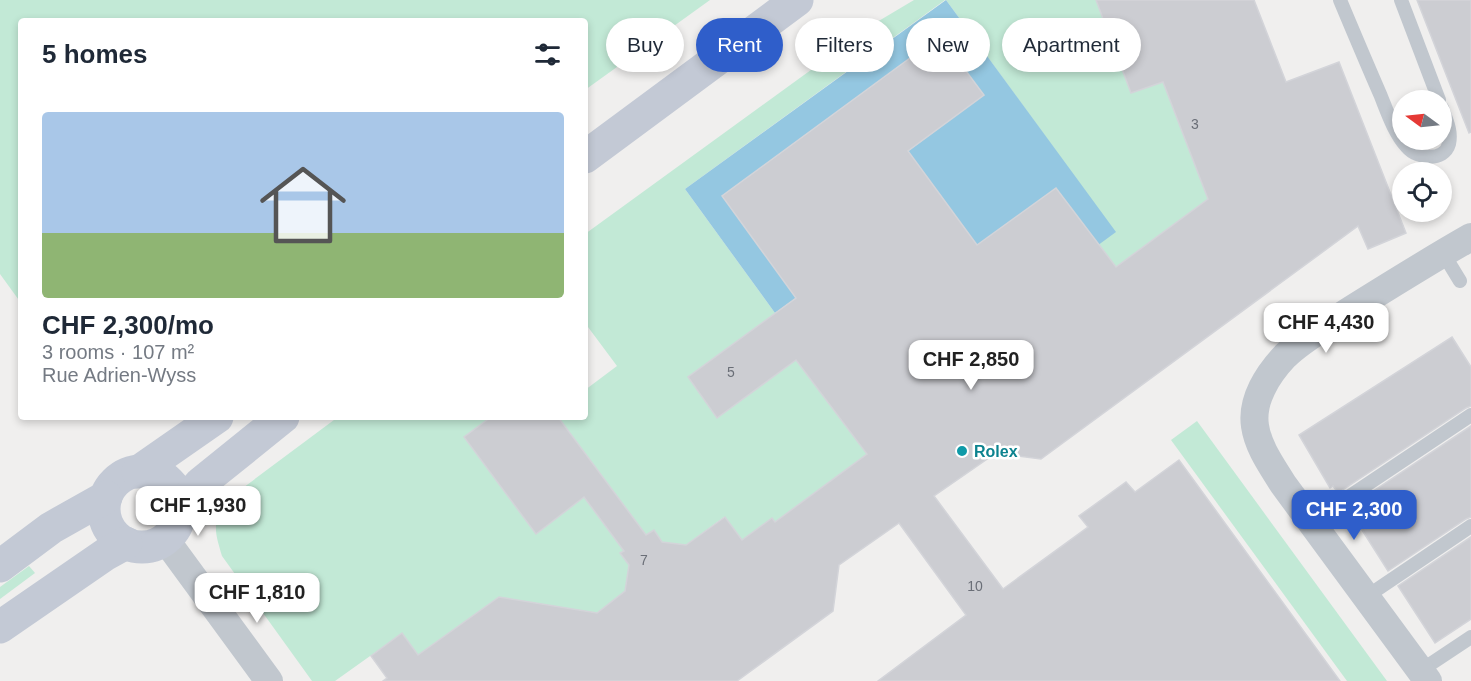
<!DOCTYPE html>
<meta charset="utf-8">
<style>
body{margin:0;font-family:Helvetica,sans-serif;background:#f6f6f7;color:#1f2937;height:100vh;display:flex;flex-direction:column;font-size:22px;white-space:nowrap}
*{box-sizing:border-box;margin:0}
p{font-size:20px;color:#747a83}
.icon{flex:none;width:33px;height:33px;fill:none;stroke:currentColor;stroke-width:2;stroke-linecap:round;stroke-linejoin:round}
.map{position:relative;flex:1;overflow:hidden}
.drawer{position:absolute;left:18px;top:18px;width:570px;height:402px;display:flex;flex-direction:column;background:#fff;border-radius:6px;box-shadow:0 3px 9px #0003}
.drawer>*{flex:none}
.guide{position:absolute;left:606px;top:18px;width:570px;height:54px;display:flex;gap:12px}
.needle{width:39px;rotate:285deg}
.buttons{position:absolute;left:1392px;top:90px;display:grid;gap:12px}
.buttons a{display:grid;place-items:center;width:60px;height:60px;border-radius:50%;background:#fff;box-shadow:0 3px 9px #0003;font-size:30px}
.price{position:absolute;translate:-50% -51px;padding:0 14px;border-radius:12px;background:#fff;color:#222;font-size:20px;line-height:39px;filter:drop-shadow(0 2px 3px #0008)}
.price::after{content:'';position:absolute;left:50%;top:36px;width:18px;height:14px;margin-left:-9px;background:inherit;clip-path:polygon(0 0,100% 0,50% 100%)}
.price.current{background:#2f5eca;color:#fff}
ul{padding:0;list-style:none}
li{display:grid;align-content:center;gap:12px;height:318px;padding:0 24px}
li+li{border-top:2px solid #e0e1e3}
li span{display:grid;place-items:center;height:186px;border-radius:6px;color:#555}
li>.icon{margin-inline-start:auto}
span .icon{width:108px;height:108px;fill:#fffc;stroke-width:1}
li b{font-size:26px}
h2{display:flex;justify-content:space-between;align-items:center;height:72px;padding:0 24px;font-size:26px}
.chip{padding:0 21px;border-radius:27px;background:#fff;box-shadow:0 3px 9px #0003;font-size:21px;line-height:54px}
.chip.current{background:#2f5eca;color:#fff}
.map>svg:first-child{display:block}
.green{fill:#c2e9d6}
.water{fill:#94c7e1}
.building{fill:#cccdd2;stroke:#d3d4d9;stroke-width:1.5}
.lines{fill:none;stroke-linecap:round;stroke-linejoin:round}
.service{stroke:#c1c7ce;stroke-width:14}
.minor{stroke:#c1c7ce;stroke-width:28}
.secondary{stroke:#c3c9d5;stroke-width:33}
.culture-dot{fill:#0f9aa8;stroke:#fff;stroke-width:2}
.labels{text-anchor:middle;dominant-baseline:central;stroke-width:5;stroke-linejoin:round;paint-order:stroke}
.number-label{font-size:14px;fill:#6a6e77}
.culture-label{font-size:16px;font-weight:bold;fill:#0d838f;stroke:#fff;text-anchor:start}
</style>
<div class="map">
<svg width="1471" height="681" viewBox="0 0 1471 681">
<rect width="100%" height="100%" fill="#f0efee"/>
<!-- green -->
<g class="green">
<path d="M0,0h710l-125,90v-69h-564v282l-21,-29z"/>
<path d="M914,0h31l-260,189 90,124 34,37 -3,22 29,40 39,37 -99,73 -33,18 -18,-23 -38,28 -24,-3 -8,-12 -8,5 -88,-118h27v-27l32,-24 -32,-43v-89l292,-212z"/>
<path d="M946,0h150l35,93 32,-11 45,117 -80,59 -14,16 -20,-27 21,-15z"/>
<path d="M338,417h188l98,134 -4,2 9,12 -4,26 -28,22 -98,-16 -81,58 -17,-21 -66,47h-23l-90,-125c-8,-27 -10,-33 6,-57z"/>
<path d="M1197,421l190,260h-40l-176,-241z"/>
<path d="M29,566l6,7 -35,26v-12z"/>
</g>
<!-- water -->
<path class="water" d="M946,0l170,232 -127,93 97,-97 -30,-40 -91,67 3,-22 -29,-40 -60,-20 104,-78 -43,-59 -218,160 74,102 -21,15 -90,-124z"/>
<!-- building -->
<g class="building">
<path d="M1096,0h158l32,82 53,-20 67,171 -38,16 -10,-23 -317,233 -45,-6 -62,43 69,93 85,-62 -9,-11 47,-34 9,10 44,-32 161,221h-462l88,-66 -67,-92 -60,42 -6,46 -96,70h-354l4,-3 -16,-22 31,-23 16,22 81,-58 98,16 28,-22 4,-26 -9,-12 4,-2 -40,-54 -48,37 -72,-97 27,-20h67l88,118 8,-5 8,12 24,3 39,-28 17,23 30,-22 3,4 92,-68 -71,-94 -79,58 -29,-41 108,-79 -74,-102 218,-160 44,59 -76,56 69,94 79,-57 60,79 92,-68 -45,-117 -32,11z"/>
<path d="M1417,0h54v132l-2,1z"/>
<path d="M1452,337l19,30v39l-5,2 -128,85 -5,-7 -3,2 -31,-53z"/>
<path d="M1471,426v91l-5,2 -78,52 -40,-63z"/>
<path d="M1471,537v82l-36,24 -37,-57z"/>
</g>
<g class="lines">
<!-- service -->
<g class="service">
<path d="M1340,0c13,31 26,62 40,94 7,17 14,39 27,53 10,12 37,15 42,-3 3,-13 -3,-25 -7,-36"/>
<path d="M1401,0l38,100"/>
<path d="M1443,253l17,28"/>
<path d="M1311,522l160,-107"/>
<path d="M1366,597l105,-71"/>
<path d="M1420,671l51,-34"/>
</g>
<!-- minor -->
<g class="minor">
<path d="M165,539l104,142"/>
<path d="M1428,681l-145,-197c-11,-18 -25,-37 -28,-58 -4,-26 13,-52 30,-70 16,-16 37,-27 56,-40 43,-27 86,-54 130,-79"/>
</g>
<!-- secondary -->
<g class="secondary">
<path d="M585,157l212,-157"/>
<circle cx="142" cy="509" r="38"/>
<path d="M138,472l79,-55"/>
<path d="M179,508l22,-25 82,-66"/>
<path d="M0,566l51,-38 55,-31"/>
<path d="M0,627l106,-73 20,-11"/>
</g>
</g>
<!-- markers -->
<circle class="culture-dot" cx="962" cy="451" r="6"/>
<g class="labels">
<!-- number labels -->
<g class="number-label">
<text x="1195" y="124">3</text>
<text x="731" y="372">5</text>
<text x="644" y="560">7</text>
<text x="975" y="586">10</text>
</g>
<!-- culture labels -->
<g class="culture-label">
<text x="974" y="451">Rolex</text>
</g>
</g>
</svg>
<div class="buttons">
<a><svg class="needle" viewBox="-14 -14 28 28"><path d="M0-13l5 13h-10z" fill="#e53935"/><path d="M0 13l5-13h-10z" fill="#747a83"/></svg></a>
<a><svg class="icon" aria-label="locate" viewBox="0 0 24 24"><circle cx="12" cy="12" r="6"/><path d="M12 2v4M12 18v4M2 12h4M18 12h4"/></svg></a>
</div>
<b class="price" style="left:1326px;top:354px">CHF 4,430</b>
<b class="price" style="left:971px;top:391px">CHF 2,850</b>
<b class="price" style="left:198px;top:537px">CHF 1,930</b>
<b class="price current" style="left:1354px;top:541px">CHF 2,300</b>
<b class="price" style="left:257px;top:624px">CHF 1,810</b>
<div class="guide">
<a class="chip">Buy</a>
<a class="chip current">Rent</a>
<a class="chip">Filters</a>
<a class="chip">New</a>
<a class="chip">Apartment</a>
</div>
<section class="drawer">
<h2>5 homes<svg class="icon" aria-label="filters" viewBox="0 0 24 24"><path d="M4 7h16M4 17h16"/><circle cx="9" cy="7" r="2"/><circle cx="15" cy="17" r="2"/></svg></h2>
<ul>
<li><span style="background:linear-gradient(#a9c7e8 65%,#8fb573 0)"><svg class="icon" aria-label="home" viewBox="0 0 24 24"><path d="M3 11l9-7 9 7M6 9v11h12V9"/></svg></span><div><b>CHF 2,300/mo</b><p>3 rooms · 107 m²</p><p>Rue Adrien-Wyss</p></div></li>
</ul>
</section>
</div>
